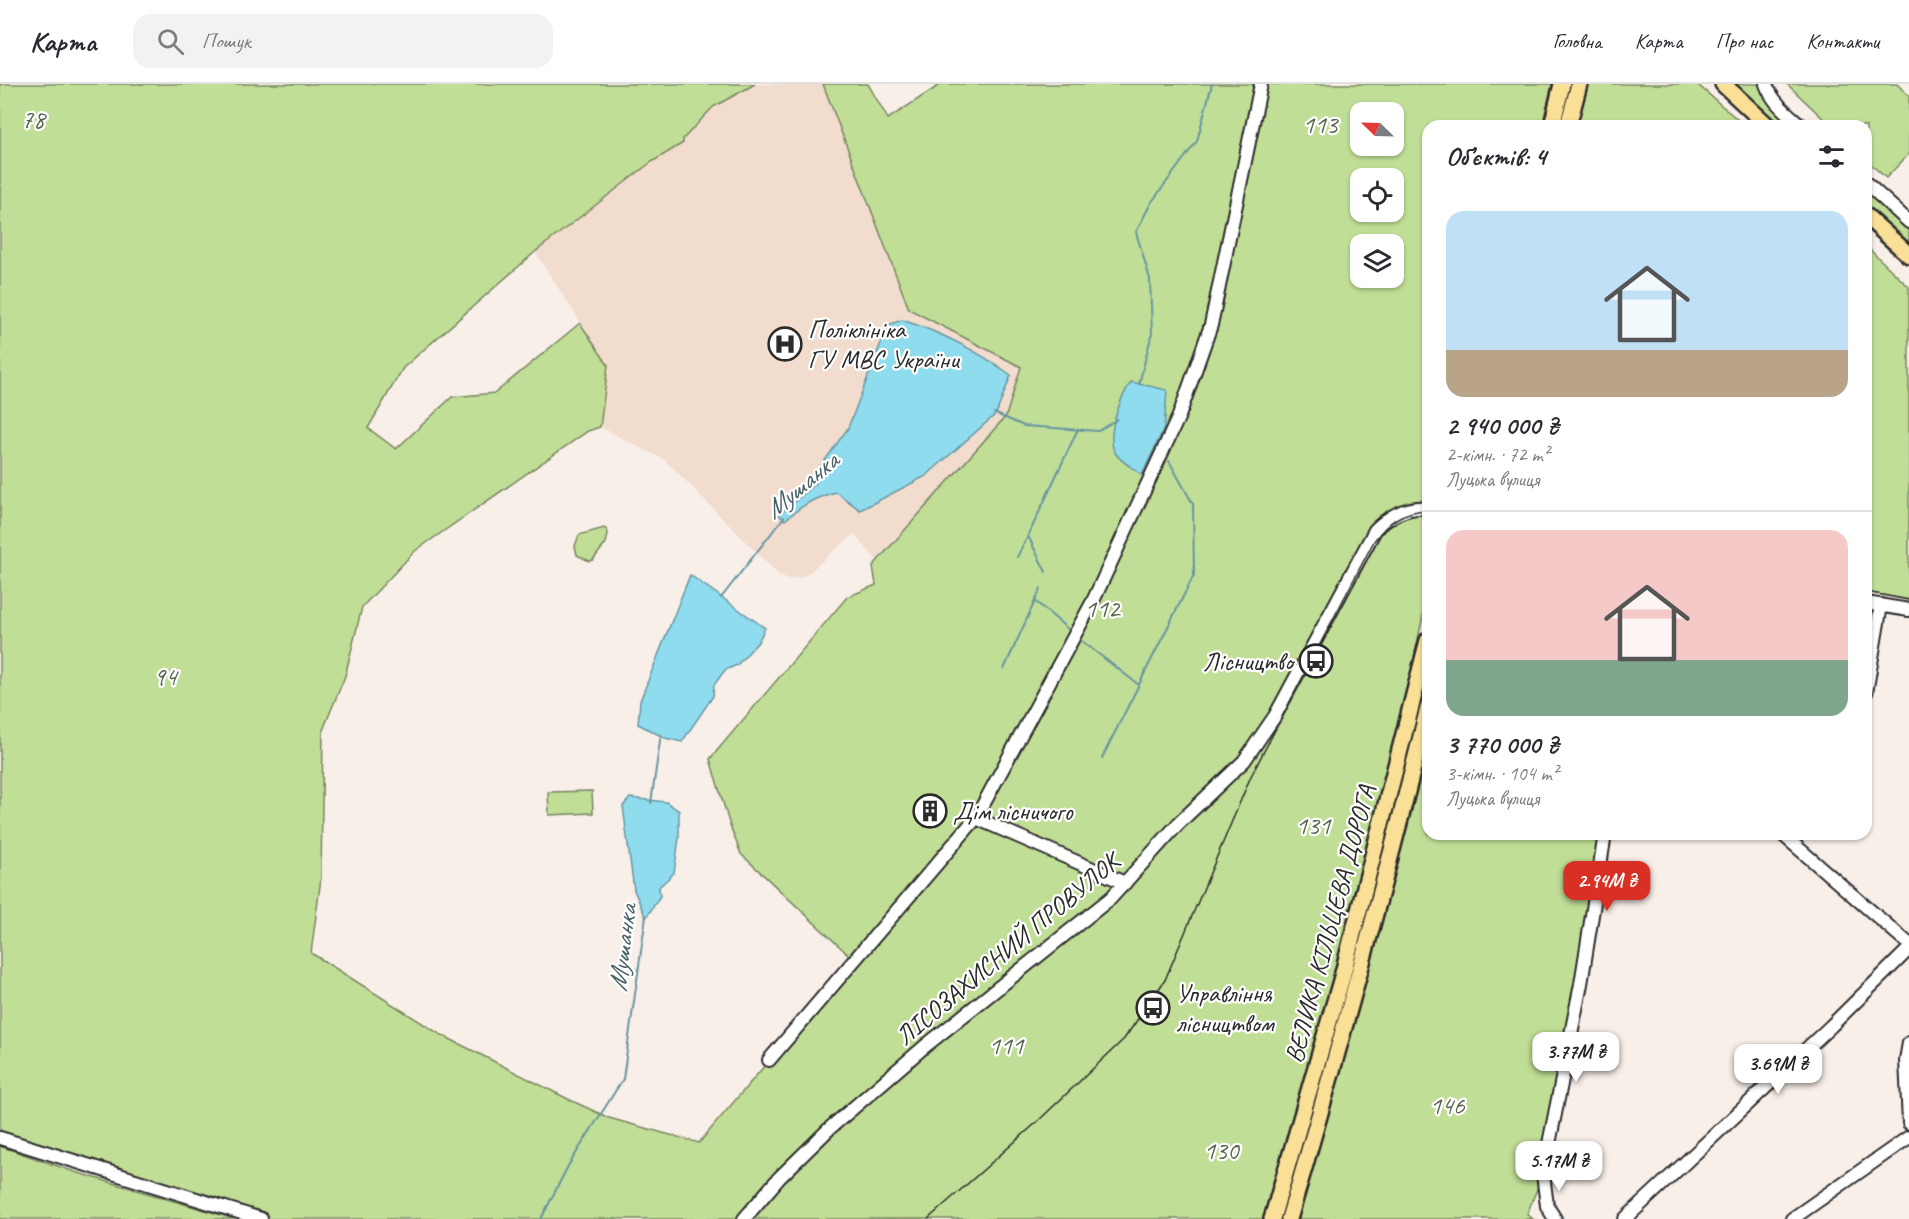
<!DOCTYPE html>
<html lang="uk">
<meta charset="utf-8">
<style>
body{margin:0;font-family:Caveat,sans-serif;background:#f2f2f3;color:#2b2b33;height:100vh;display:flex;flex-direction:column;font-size:22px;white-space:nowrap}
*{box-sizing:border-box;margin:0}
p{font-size:20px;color:#7c7c81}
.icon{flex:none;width:33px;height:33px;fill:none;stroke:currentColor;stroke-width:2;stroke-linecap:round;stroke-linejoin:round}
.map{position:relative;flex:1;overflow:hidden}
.sheet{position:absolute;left:1422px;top:36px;width:450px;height:720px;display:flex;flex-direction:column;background:#fff;border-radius:18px;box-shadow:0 2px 4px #0004}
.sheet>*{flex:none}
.needle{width:39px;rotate:293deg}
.controls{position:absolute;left:1350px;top:18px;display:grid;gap:12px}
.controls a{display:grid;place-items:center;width:54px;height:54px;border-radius:12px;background:#fff;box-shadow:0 2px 4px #0004;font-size:30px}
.price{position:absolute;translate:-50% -51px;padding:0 14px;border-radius:12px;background:#fff;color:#222;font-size:20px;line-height:39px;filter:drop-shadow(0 2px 3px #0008)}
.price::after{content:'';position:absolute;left:50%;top:36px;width:18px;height:14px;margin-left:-9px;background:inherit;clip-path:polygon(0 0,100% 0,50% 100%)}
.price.current{background:#d93025;color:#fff}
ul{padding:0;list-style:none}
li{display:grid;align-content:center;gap:12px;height:318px;padding:0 24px}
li+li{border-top:2px solid #e1e1e2}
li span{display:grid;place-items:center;height:186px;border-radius:18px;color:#555}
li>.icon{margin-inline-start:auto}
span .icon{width:108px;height:108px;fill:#fffc;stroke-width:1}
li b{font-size:26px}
h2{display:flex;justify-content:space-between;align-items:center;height:72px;padding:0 24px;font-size:26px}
header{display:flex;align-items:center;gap:36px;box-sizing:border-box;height:84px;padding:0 30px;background:#fff;border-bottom:2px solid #e1e1e2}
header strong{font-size:28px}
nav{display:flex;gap:33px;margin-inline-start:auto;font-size:21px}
.search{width:420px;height:54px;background:#f2f2f3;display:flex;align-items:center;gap:15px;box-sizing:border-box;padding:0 21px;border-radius:18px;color:#7c7c81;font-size:22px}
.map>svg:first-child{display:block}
.built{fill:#f1dcce}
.green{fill:#c1de96;stroke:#768460;stroke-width:1.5;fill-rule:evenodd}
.water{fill:#8fdcee;stroke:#6795a0;stroke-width:1.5}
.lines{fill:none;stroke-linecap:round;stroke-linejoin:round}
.stream{stroke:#6795a0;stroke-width:2}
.minor-casing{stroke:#2b2b2b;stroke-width:16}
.major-casing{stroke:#2b2b2b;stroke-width:20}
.minor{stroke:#fff;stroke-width:12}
.major{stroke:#fadf96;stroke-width:15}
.tram{stroke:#2b2b2b;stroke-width:1.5}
.labels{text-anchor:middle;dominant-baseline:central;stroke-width:4.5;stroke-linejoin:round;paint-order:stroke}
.park-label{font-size:26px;fill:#58614b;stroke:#fff}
.poi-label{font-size:26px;fill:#2b2b2b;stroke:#fff;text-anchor:start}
.street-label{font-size:26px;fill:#2b2b2b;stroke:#fff}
.water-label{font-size:27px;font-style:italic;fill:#496066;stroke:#fff}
</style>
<header>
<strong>Карта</strong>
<div class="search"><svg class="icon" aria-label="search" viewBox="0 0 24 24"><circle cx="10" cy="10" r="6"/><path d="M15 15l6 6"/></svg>Пошук</div>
<nav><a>Головна</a><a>Карта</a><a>Про нас</a><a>Контакти</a></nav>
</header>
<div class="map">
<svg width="1909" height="1135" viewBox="0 0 1909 1135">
<rect width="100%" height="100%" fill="#f9efe9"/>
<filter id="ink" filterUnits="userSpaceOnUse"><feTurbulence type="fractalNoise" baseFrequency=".0167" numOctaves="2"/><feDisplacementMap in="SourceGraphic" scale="12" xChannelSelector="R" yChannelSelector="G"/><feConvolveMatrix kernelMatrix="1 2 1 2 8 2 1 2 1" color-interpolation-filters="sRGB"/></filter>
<g filter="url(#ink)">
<!-- built -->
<path class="built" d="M755,0h68l86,224 112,59 -15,49 -129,145 -23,-27 -48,41 -8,3 -9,1 -9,-3 -115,-116 -65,-33 8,-62 -73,-113 115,-89 33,-20v-4l30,-32z"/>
<!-- green -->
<g class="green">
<path d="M0,0h755l-42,23 -30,32v4l-33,20 -115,89 -132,116 -35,60 28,21 56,-52 43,-4 85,-70 28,42 -8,62 -12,4 -173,120 -53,56 -17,69 -22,54 -2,148 -10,75 127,80 132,67 39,18 90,25 67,-79 -1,-10 15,-16 9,-2 65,-76 -113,-106 -11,-28 -20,-67 137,-162 29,-12 -3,-19 133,-150 15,-49 -112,-58 -86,-225h45l20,35 53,-35h611l-10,42h-114v467l-39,179 -40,154 -83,293h-1005l-261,-81zM1360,28h34v34h-34zM1360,94h34v34h-34zM1360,160h34v34h-34z"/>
<path d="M1579,0h118l48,42h-177z"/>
<path d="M1731,0h31l35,42h-20z"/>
<path d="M1787,0h110l12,12v58l-23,24 -20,-18v-34h-35z"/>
<path d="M1866,105l43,40v20l-43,-40z"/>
<path d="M1866,162l43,41v313l-43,-8z"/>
<path d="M604,444l3,2 1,4 -2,9 -13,17 -4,1 -12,-6 -2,-9 4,-11z"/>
<path d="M1428,624v126h177l-62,340 -16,40 6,5h-244z"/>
<path d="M592,707l1,22 -44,2 -1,-23z"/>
<path d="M0,1062l75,26 160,47h-235z"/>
</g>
<!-- water -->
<g class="water">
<path d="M902,236c38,12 77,32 109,55l-15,39 -70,62 -66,34 -24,-18c-23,6 -33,13 -51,28l-6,-5 36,-31 6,-18 27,-38 40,-103z"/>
<path d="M1131,298l36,8 -3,38 -22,47c-7,-6 -21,-13 -26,-21 -12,-17 5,-57 15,-72z"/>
<path d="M690,491l75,53 -7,14 -21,23 -12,5 -11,15 -1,11 -31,46 -17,-4 -27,-14 2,-23z"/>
<path d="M630,714l36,4 13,9v27l-5,35 -15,14 1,9 -14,22 -12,-28 -11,-84z"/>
</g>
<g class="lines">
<!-- stream -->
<g class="stream">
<path d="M1139,300l13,-51 -2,-54 -14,-47 15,-29 46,-62 15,-57"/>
<path d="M994,329l30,13 74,5 19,-12"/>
<path d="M1017,473l11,-21"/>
<path d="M1046,488l-18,-36 50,-107"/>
<path d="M721,514l63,-81"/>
<path d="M1035,517l34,29"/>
<path d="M1079,555l60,46"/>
<path d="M1004,585l37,-81"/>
<path d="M1102,674l92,-183 -1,-71 -24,-43"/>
<path d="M651,719l10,-69"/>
<path d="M541,1135l27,-53 55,-87 23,-163"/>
</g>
<!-- minor casing -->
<g class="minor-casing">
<g id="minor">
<path d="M1766,0c6,18 22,30 36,42"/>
<path d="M1866,99l43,39"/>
<path d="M1866,519l43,7"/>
<path d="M1866,609l15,-88"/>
<path d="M976,734l149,65"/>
<path d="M1782,750l127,110"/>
<path d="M1909,959l-3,17 3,63"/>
<path d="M769,976l207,-242 117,-217 86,-185 32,-91 50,-241"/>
<path d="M0,1054l261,81"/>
<path d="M744,1135l35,-41 51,-50 94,-81 187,-149 68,-75 65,-62 31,-45 100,-186c14,-14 32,-24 53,-22"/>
<path d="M1555,1135l-8,-13 -4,-32 38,-190 24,-150"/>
<path d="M1625,1135l206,-193 78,-77"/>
<path d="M1792,1135l117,-82"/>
</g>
</g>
<!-- major casing -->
<g class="major-casing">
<g id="major">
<path d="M1723,0l45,42"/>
<path d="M1552,42l10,-42"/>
<path d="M1568,42l11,-42"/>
<path d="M1866,132l43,39"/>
<path d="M1272,1135l70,-242 86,-337"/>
<path d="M1289,1135c50,-169 97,-340 139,-511"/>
</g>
</g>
<!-- minor -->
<use href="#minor" class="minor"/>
<!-- major -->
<use href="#major" class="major"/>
<!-- tram -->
<g class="tram">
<path d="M1866,508l43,8"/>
<path d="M928,1135l108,-96 88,-84 41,-59 86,-204 123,-235c14,-19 28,-30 54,-31"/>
</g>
</g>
</g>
<!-- icons -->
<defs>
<g id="hospital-ring" transform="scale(1.725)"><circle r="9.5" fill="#fff" stroke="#2b2b2b" stroke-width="1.5"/><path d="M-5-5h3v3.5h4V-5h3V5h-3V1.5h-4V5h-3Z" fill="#2b2b2b"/></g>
<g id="bus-ring" transform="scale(1.725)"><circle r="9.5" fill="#fff" stroke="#2b2b2b" stroke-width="1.5"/><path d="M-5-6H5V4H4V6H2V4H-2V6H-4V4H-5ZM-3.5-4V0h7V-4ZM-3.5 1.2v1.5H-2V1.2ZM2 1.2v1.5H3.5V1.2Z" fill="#2b2b2b"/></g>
<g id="building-ring" transform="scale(1.725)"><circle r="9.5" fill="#fff" stroke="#2b2b2b" stroke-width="1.5"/><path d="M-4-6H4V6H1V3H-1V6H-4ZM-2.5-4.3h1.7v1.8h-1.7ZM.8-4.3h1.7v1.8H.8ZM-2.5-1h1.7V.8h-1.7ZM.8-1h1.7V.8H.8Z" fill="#2b2b2b"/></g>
</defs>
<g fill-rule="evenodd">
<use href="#hospital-ring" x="785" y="260"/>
<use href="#bus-ring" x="1316" y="577"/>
<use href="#building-ring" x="930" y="727"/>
<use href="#bus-ring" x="1153" y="924"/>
</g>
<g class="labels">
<!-- park labels -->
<g class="park-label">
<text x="33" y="35">78</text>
<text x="1320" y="40">113</text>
<text x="1102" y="524">112</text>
<text x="165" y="592">94</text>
<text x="1313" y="741">131</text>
<text x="1006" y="961">111</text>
<text x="1447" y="1021">146</text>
<text x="1221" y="1066">130</text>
</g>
<!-- poi labels -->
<g class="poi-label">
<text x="808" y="245">Поліклініка<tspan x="808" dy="30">ГУ МВС України</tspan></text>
<text x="1293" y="577" text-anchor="end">Лісництво</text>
<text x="953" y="727">Дім лісничого</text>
<text x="1176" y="909">Управління<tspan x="1176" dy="30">лісництвом</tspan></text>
</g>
<!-- street labels -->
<g class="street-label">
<text transform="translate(1330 840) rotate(-75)">ВЕЛИКА КІЛЬЦЕВА ДОРОГА</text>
<text transform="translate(1007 865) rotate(-40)">ЛІСОЗАХИСНИЙ ПРОВУЛОК</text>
</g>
<!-- water labels -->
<g class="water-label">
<text transform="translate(801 401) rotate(-40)">Мушанка</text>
<text transform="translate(622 864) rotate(-83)">Мушанка</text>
</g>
</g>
</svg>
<div class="controls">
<a><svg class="needle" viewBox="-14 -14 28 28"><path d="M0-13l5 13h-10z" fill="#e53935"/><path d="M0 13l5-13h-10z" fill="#7c7c81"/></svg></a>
<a><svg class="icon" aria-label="locate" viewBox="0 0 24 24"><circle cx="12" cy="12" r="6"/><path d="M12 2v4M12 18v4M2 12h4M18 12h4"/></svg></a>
<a><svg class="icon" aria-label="layers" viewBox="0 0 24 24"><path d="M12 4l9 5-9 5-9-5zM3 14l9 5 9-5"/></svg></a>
</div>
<b class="price current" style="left:1607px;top:828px">2.94M ₴</b>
<b class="price" style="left:1576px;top:999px">3.77M ₴</b>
<b class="price" style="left:1778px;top:1011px">3.69M ₴</b>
<b class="price" style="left:1559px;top:1108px">5.17M ₴</b>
<section class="sheet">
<h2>Об’єктів: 4<svg class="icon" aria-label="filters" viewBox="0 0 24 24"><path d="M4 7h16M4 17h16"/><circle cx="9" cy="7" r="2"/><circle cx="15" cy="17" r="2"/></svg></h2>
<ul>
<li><span style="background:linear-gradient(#bfe0f5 75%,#b9a48a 0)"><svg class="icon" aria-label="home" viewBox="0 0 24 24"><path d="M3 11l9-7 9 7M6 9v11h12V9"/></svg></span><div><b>2 940 000 ₴</b><p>2-кімн. · 72 m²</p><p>Луцька вулиця</p></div></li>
<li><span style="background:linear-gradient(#f6c9c9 70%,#7fa58c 0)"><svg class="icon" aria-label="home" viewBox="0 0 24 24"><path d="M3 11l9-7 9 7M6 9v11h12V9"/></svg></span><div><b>3 770 000 ₴</b><p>3-кімн. · 104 m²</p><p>Луцька вулиця</p></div></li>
</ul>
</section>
</div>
